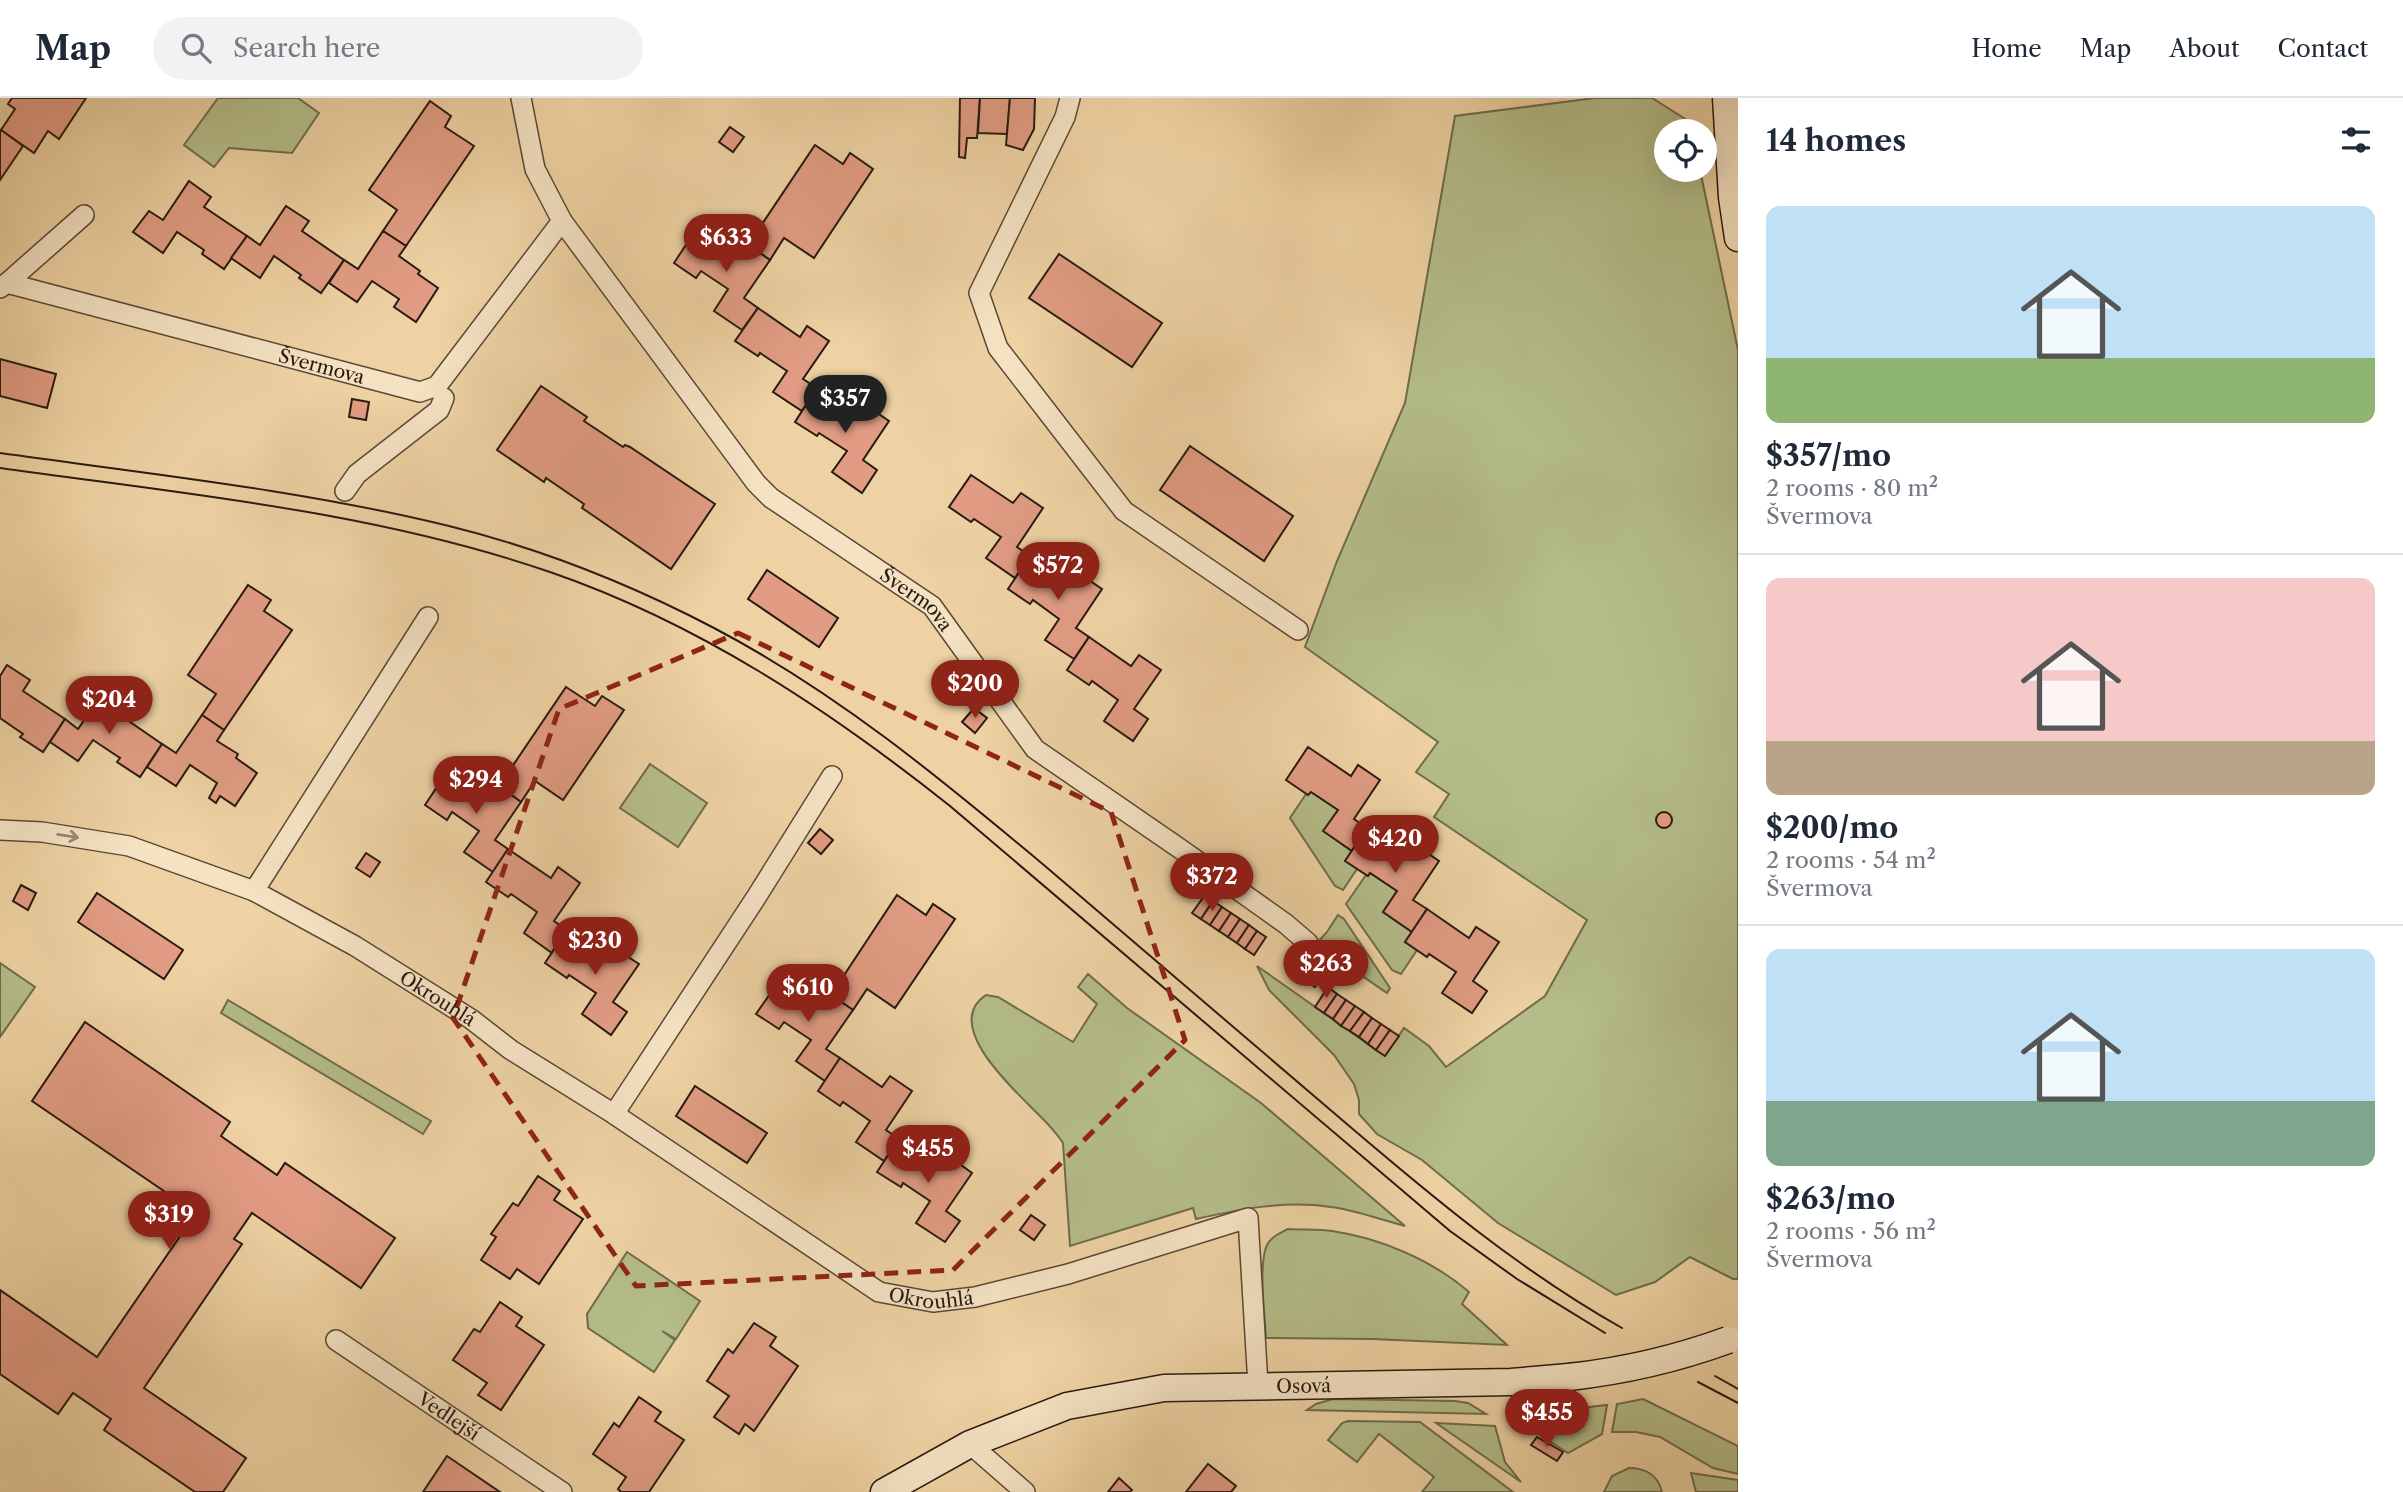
<!DOCTYPE html>
<meta charset="utf-8">
<style>
body{margin:0;font-family:"Libre Caslon Text",serif;background:#f2f2f3;color:#1f2937;height:100vh;display:flex;flex-direction:column;font-size:26px;white-space:nowrap}
*{box-sizing:border-box;margin:0}
p{font-size:23px;color:#747a83}
.icon{flex:none;width:38px;height:38px;fill:none;stroke:currentColor;stroke-width:2;stroke-linecap:round;stroke-linejoin:round}
.map{position:relative;flex:1;overflow:hidden}
.details{display:flex;flex-direction:column;background:#fff;width:665px}
.details>*{flex:none}
.controls{position:absolute;left:1654px;top:21px;display:grid;gap:14px}
.controls a{display:grid;place-items:center;width:63px;height:63px;border-radius:50%;background:#fff;box-shadow:0 7px 28px #0002;font-size:35px}
.price{position:absolute;translate:-50% -60px;padding:0 16px;border-radius:24px;background:#8f2418;color:#fff;font-size:23px;line-height:46px;filter:drop-shadow(0 2px 4px #0008)}
.price::after{content:'';position:absolute;left:50%;top:42px;width:21px;height:16px;margin-left:-10px;background:inherit;clip-path:polygon(0 0,100% 0,50% 100%)}
.price.selected{background:#222;color:#fff}
ul{padding:0;list-style:none}
li{display:grid;align-content:center;gap:14px;height:371px;padding:0 28px}
li+li{border-top:2px solid #e0e1e3}
li span{display:grid;place-items:center;height:217px;border-radius:14px;color:#555}
li>.icon{margin-inline-start:auto}
span .icon{width:126px;height:126px;fill:#fffc;stroke-width:1}
li b{font-size:30px}
h2{display:flex;justify-content:space-between;align-items:center;height:84px;padding:0 28px;font-size:30px}
header{display:flex;align-items:center;gap:42px;box-sizing:border-box;height:98px;padding:0 35px;background:#fff;border-bottom:2px solid #e0e1e3}
header strong{font-size:33px}
nav{display:flex;gap:38px;margin-inline-start:auto;font-size:24px}
.search{width:490px;height:63px;background:#f2f2f3;display:flex;align-items:center;gap:18px;box-sizing:border-box;padding:0 24px;border-radius:38px;color:#747a83;font-size:26px}
main{display:flex;flex:1;min-height:0}
.map>svg:first-child{display:block}
.green{fill:#b4bd89;stroke:#6e6c4d;stroke-width:2}
.building{fill:#e19c83;stroke:#291a11;stroke-width:2}
.lines{fill:none;stroke-linecap:round;stroke-linejoin:round}
.street-casing{stroke:#5a4836;stroke-width:22}
.secondary-casing{stroke:#291a11;stroke-width:29}
.street{stroke:#f4e2c3;stroke-width:19}
.secondary{stroke:#f4e2c3;stroke-width:26}
.tram{stroke:#291a11;stroke-width:2}
.secondary-bridge-casing{stroke:#291a11;stroke-width:29;stroke-linecap:butt}
.secondary-bridge{stroke:#f4e2c3;stroke-width:26}
.oneway{stroke:#998873}
.marked{fill:none;stroke:#8f2418;stroke-width:5;stroke-dasharray:14 9;stroke-linejoin:round}
.labels{text-anchor:middle;dominant-baseline:central;stroke-width:6;stroke-linejoin:round;paint-order:stroke}
.street-label{font-size:19px;fill:#291a11;stroke:#f4e2c3}
</style>
<header>
<strong>Map</strong>
<div class="search"><svg class="icon" aria-label="search" viewBox="0 0 24 24"><circle cx="10" cy="10" r="6"/><path d="M15 15l6 6"/></svg>Search here</div>
<nav><a>Home</a><a>Map</a><a>About</a><a>Contact</a></nav>
</header>
<main>
<div class="map">
<svg width="1738" height="1394" viewBox="0 0 1738 1394">
<rect width="100%" height="100%" fill="#eed2a3"/>
<filter id="stains"><feTurbulence type="fractalNoise" baseFrequency=".00286" numOctaves="4"/><feColorMatrix values="0 0 0 0 .2 0 0 0 0 .09 0 0 0 0 .02 0 0 0 .5 -.17"/></filter>
<radialGradient id="worn" r=".72"><stop offset=".6" stop-color="#630" stop-opacity="0"/><stop offset="1" stop-color="#630" stop-opacity=".3"/></radialGradient>
<!-- green -->
<g class="green">
<path d="M218,0h80l21,15 -27,40 -63,-5 -15,19 -30,-22z"/>
<path d="M1595,0h57l38,24 2,9h-26v39h34l38,180v929h-5l-43,-22 -35,25 -39,13 -118,-72 -76,-63 -45,-26 -18,-20v-14l-5,-16 -20,-29 -65,-65 -12,-24 128,90 19,-28 25,18 17,21 99,-71 42,-76 -153,-103 15,-23 -33,-22 22,-30 -133,-95 32,-86 68,-158 50,-287z"/>
<path d="M650,666l57,39 -29,44 -58,-39z"/>
<path d="M1311,694l27,18 -14,21 28,20 -6,10 11,8 -14,21 -8,-4 -45,-68 16,-24 2,1z"/>
<path d="M1370,775l27,18 -14,21 29,20 -7,10 12,8 -16,24 -9,-4 -46,-66 20,-29 2,1z"/>
<path d="M1338,817l6,4 46,69 -3,5 -71,-49 11,-12z"/>
<path d="M0,865l35,24 -35,50z"/>
<path d="M1088,876l39,34 134,95 144,123c-24,-6 -49,-16 -74,-19 -46,-7 -90,2 -135,12l-3,-11 -123,38 -7,-103c-6,-9 -13,-17 -21,-25 -22,-23 -103,-92 -56,-123l12,2 75,45 24,-38 -19,-17z"/>
<path d="M228,902l203,121 -8,13 -202,-121z"/>
<path d="M1288,1131c15,1 30,0 44,2 48,7 100,29 137,61l-7,12 45,41 -135,-6 -106,-1c-1,-21 -8,-75 1,-93 4,-8 13,-12 21,-16z"/>
<path d="M627,1154l73,49 -24,38 -14,-8 13,9 -21,32 -66,-44 -1,-14z"/>
<path d="M1333,1301l122,2 13,2 18,11 -179,-4 9,-6z"/>
<path d="M1643,1301l95,47v28l-25,-6 -53,-31 -24,-5h-24l5,-28z"/>
<path d="M1607,1307l-5,29 -34,19 -41,-26 19,-2 26,-16z"/>
<path d="M1348,1323l72,1 93,70h-91l12,-15 -55,-43 -22,28 -29,-22 14,-17z"/>
<path d="M1436,1325l59,3 10,36 16,20z"/>
<path d="M1629,1370c16,0 29,7 33,24h-58l8,-16z"/>
<path d="M1691,1375l47,7v12h-42z"/>
</g>
<!-- building -->
<g class="building">
<path d="M12,0h74l-27,41 -11,-8 -14,22 -33,-23 14,-21 -7,-5z"/>
<path d="M960,0h20l-3,40h-10l-2,20 -6,-1z"/>
<path d="M980,0h30l-3,36 -29,-1z"/>
<path d="M1010,0h25l-1,31 -11,21 -17,-5z"/>
<path d="M430,3l21,15 -6,11 29,19 -68,100 -23,-15 14,-21 -28,-20z"/>
<path d="M730,29l14,10 -11,15 -14,-10z"/>
<path d="M1,32l22,16 -23,34v-48z"/>
<path d="M815,47l28,19 7,-11 23,16 -59,89 -30,-20 -14,22 -22,-15z"/>
<path d="M189,83l22,16 -7,10 43,29 -23,33 -22,-15 2,-4 -27,-18 -14,21 -30,-21 16,-21 14,9z"/>
<path d="M286,108l23,15 -7,10 42,29 -23,33 -22,-15 2,-3 -27,-19 -14,22 -29,-20 16,-22 13,9z"/>
<path d="M383,133l23,15 -7,10 21,15 -2,3 20,14 -22,34 -22,-15 5,-8 -27,-18 -15,21 -28,-19 15,-23 14,9z"/>
<path d="M695,133l22,14 2,-4 21,14 8,-10 22,15 -26,38 14,10 -16,22 -28,-19 14,-22 -27,-18 -5,7 -22,-15z"/>
<path d="M1059,156l103,69 -30,44 -103,-69z"/>
<path d="M758,210l42,29 7,-11 22,15 -26,38 14,9 -15,23 -29,-19 14,-21 -27,-18 -2,3 -23,-15z"/>
<path d="M0,261l56,15 -9,34 -47,-12z"/>
<path d="M541,288l46,31 -3,4 39,26 2,-2 5,2 85,57 -44,65 -89,-61 2,-4 -38,-26 -2,4 -47,-32z"/>
<path d="M817,290l43,29 7,-11 22,15 -26,39 14,10 -15,23 -30,-21 15,-21 -28,-18 -2,3 -22,-14z"/>
<path d="M352,301l17,3 -3,18 -17,-3z"/>
<path d="M1190,348l103,70 -29,45 -104,-71z"/>
<path d="M971,377l42,28 8,-10 22,15 -26,39 13,9 -15,22 -29,-20 15,-21 -27,-18 -3,3 -22,-15z"/>
<path d="M1030,458l42,29 8,-11 22,15 -26,39 13,9 -15,22 -29,-19 14,-21 -26,-19 -3,4 -22,-15z"/>
<path d="M767,472l71,48 -19,29 -71,-48z"/>
<path d="M248,487l23,15 -7,11 28,19 -68,100 -22,-15 14,-21 -28,-19z"/>
<path d="M1089,539l42,29 8,-11 22,15 -27,39 14,10 -15,22 -29,-20 14,-21 -26,-19 -3,4 -22,-15z"/>
<path d="M7,567l23,15 -7,11 42,28 -22,33 -23,-15 3,-3 -23,-16v-42z"/>
<path d="M566,589l29,19 7,-10 22,14 -61,90 -28,-19 -14,21 -22,-16z"/>
<path d="M105,592l22,15 -7,10 42,29 -22,33 -23,-15 3,-4 -27,-18 -15,21 -28,-19 15,-23 13,10z"/>
<path d="M974,610l13,10 -12,15 -13,-11z"/>
<path d="M202,617l22,15 -7,11 21,13 -2,4 21,15 -22,33 -15,-10 -4,7 -7,-5 8,-15 -27,-18 -14,21 -29,-19 15,-23 14,9z"/>
<path d="M1308,649l43,29 7,-11 22,15 -26,39 13,9 -15,23 -29,-20 15,-21 -27,-18 -3,3 -22,-15z"/>
<path d="M447,674l21,14 2,-4 22,15 7,-11 22,16 -26,38 13,9 -15,23 -29,-20 15,-21 -27,-19 -5,8 -22,-15z"/>
<circle cx="1664" cy="722" r="8"/>
<path d="M1367,730l43,29 7,-11 22,15 -26,39 14,9 -15,23 -29,-20 14,-21 -27,-18 -2,3 -23,-15z"/>
<path d="M820,731l13,11 -12,14 -13,-11z"/>
<path d="M508,751l43,29 7,-11 22,16 -26,38 13,9 -15,23 -28,-20 13,-21 -26,-18 -3,3 -22,-15z"/>
<path d="M366,755l14,9 -10,15 -14,-9z"/>
<path d="M21,787l15,8 -8,17 -15,-9z"/>
<path d="M97,795l86,57 -19,29 -86,-57z"/>
<path d="M897,797l29,20 7,-11 22,15 -60,89 -28,-19 -14,21 -22,-15z"/>
<path d="M1205,797l8,6 -12,18 -9,-6z"/>
<path d="M1213,803l9,6 -12,18 -9,-6z"/>
<path d="M1222,809l9,6 -12,18 -9,-6z"/>
<path d="M1427,811l42,29 7,-11 23,15 -26,39 14,10 -15,22 -30,-20 14,-21 -27,-18 -2,3 -22,-15z"/>
<path d="M1231,815l9,6 -12,18 -9,-6z"/>
<path d="M1240,821l9,6 -12,18 -9,-6z"/>
<path d="M1249,827l8,6 -12,18 -8,-6z"/>
<path d="M567,832l42,29 7,-10 23,15 -26,38 14,10 -16,23 -29,-21 14,-21 -27,-18 -2,3 -22,-15z"/>
<path d="M1257,833l9,6 -12,18 -9,-6z"/>
<path d="M1311,863l13,9 -9,17 -15,-10z"/>
<path d="M779,883l21,14 2,-3 21,14 8,-11 22,15 -27,39 14,9 -15,23 -29,-20 15,-21 -27,-18 -5,7 -23,-15z"/>
<path d="M1328,889l9,7 -13,19 -9,-6z"/>
<path d="M1337,896l9,6 -13,19 -9,-6z"/>
<path d="M1346,902l9,6 -14,20 -8,-7z"/>
<path d="M1355,908l9,6 -14,19 -9,-5z"/>
<path d="M1364,914l8,6 -13,19 -9,-6z"/>
<path d="M1372,920l9,6 -13,20 -9,-7z"/>
<path d="M85,924l145,100 -9,14 7,5 49,34 8,-12 110,75 -34,50 -109,-75 -18,26 8,5 -98,144 102,70 -23,34h-28l-91,-62 7,-11 -38,-26 -15,21 -58,-40v-84l97,67 99,-144 -164,-112z"/>
<path d="M1381,926l9,6 -14,20 -8,-6z"/>
<path d="M1390,932l9,6 -14,20 -9,-6z"/>
<path d="M840,960l42,29 8,-11 22,15 -26,39 13,9 -15,22 -28,-19 14,-21 -27,-19 -3,4 -22,-15z"/>
<path d="M695,988l72,47 -20,30 -71,-47z"/>
<path d="M899,1041l44,29 7,-11 22,16 -26,38 14,10 -15,21 -29,-19 14,-22 -27,-18 -2,4 -24,-15z"/>
<path d="M538,1078l22,15 -6,9 29,19 -44,65 -22,-15 -7,10 -29,-19 15,-23 -5,-3 22,-31 5,3z"/>
<path d="M1031,1117l14,10 -11,15 -14,-10z"/>
<path d="M500,1204l22,15 -6,9 28,19 -43,65 -23,-15 9,-12 -34,-23 21,-31 6,3z"/>
<path d="M754,1225l22,14 -6,9 28,20 -44,65 -9,-7 -6,10 -25,-17 15,-21 -22,-15 21,-32 5,4z"/>
<path d="M639,1299l22,15 -6,9 29,19 -35,52h-28l-3,-3 8,-12 -33,-23 21,-31 5,4z"/>
<path d="M1537,1339l26,15 -6,9 -26,-16z"/>
<path d="M447,1358l53,36h-77z"/>
<path d="M1208,1366l28,22 -5,6h-45z"/>
<path d="M1119,1380l13,12 -2,2h-22z"/>
</g>
<g class="lines">
<!-- street casing -->
<g class="street-casing">
<g id="street">
<path id="s1" d="M521,0l14,71 27,52 194,262 15,15 161,108 103,143 144,99 107,76 22,19"/>
<path d="M1070,0l-5,19 -86,176 19,55 126,163 174,119"/>
<path d="M7,185l77,-68"/>
<path id="s2" d="M0,190l7,-5 413,109 17,-6 125,-165"/>
<path d="M345,393l12,-17 82,-64 5,-12"/>
<path id="s3" d="M0,732l42,2 87,14 125,45 101,55 116,73 40,31 103,64 265,178 54,10 42,-5 93,-23 180,-56 10,167"/>
<path d="M254,793l174,-274"/>
<path d="M614,1016l143,-218 75,-120"/>
<path id="s4" d="M336,1242l226,152"/>
<path d="M970,1346l55,48"/>
</g>
</g>
<!-- secondary casing -->
<g class="secondary-casing">
<g id="secondary">
<path d="M1726,0l6,99 6,41"/>
<path id="s5" d="M884,1394l86,-48 97,-38 97,-18 347,-6 58,-5"/>
</g>
</g>
<!-- street -->
<use href="#street" class="street"/>
<!-- secondary -->
<use href="#secondary" class="secondary"/>
<!-- tram -->
<g class="tram">
<path d="M0,355c150,21 302,37 449,73 93,23 181,58 265,102 122,64 226,150 331,238 99,84 197,169 296,253 89,76 178,151 281,209"/>
<path d="M0,370c184,26 373,43 550,104 148,51 278,137 400,234l500,425 67,48 88,54"/>
<path d="M1715,1278l23,13"/>
<path d="M1698,1284l40,21"/>
</g>
<!-- secondary-bridge casing -->
<g class="secondary-bridge-casing">
<path id="secondary-bridge" d="M1569,1279c55,-6 107,-18 159,-37"/>
</g>
<!-- secondary-bridge -->
<use href="#secondary-bridge" class="secondary-bridge"/>
</g>
<!-- one-way arrows -->
<defs><path id="oneway-shaft" d="M-6 0H5M1.5-3L5.5 0L1.5 3" fill="none" stroke-width="1.6" stroke-linecap="round" stroke-linejoin="round" transform="scale(1.75)"/></defs>
<use class="oneway" href="#oneway-shaft" transform="translate(68 738) rotate(9)"/>
<!-- marked area -->
<path class="marked" d="M738,535l373,179 74,228 -232,230 -317,16 -183,-268 106,-309z"/>
<g class="labels">
<!-- street labels -->
<g class="street-label">
<text stroke="none"><textPath href="#s2" startOffset="334">Švermova</textPath></text>
<text stroke="none"><textPath href="#s1" startOffset="656">Švermova</textPath></text>
<text stroke="none"><textPath href="#s3" startOffset="476">Okrouhlá</textPath></text>
<text stroke="none"><textPath href="#s3" startOffset="1059">Okrouhlá</textPath></text>
<text stroke="none"><textPath href="#s5" startOffset="441">Osová</textPath></text>
<text stroke="none"><textPath href="#s4" startOffset="136">Vedlejší</textPath></text>
</g>
</g>
<rect width="100%" height="100%" filter="url(#stains)"/>
<rect width="100%" height="100%" fill="url(#worn)"/>
</svg>
<div class="controls">
<a><svg class="icon" aria-label="locate" viewBox="0 0 24 24"><circle cx="12" cy="12" r="6"/><path d="M12 2v4M12 18v4M2 12h4M18 12h4"/></svg></a>
</div>
<b class="price" style="left:726px;top:176px">$633</b>
<b class="price selected" style="left:845px;top:337px">$357</b>
<b class="price" style="left:1058px;top:504px">$572</b>
<b class="price" style="left:975px;top:622px">$200</b>
<b class="price" style="left:109px;top:638px">$204</b>
<b class="price" style="left:476px;top:718px">$294</b>
<b class="price" style="left:1395px;top:777px">$420</b>
<b class="price" style="left:1212px;top:815px">$372</b>
<b class="price" style="left:595px;top:879px">$230</b>
<b class="price" style="left:1326px;top:902px">$263</b>
<b class="price" style="left:808px;top:926px">$610</b>
<b class="price" style="left:928px;top:1087px">$455</b>
<b class="price" style="left:169px;top:1153px">$319</b>
<b class="price" style="left:1547px;top:1351px">$455</b>
</div>
<section class="details">
<h2>14 homes<svg class="icon" aria-label="filters" viewBox="0 0 24 24"><path d="M4 7h16M4 17h16"/><circle cx="9" cy="7" r="2"/><circle cx="15" cy="17" r="2"/></svg></h2>
<ul>
<li><span style="background:linear-gradient(#bfe0f5 70%,#8fb573 0)"><svg class="icon" aria-label="home" viewBox="0 0 24 24"><path d="M3 11l9-7 9 7M6 9v11h12V9"/></svg></span><div><b>$357/mo</b><p>2 rooms · 80 m²</p><p>Švermova</p></div></li>
<li><span style="background:linear-gradient(#f6c9c9 75%,#b9a48a 0)"><svg class="icon" aria-label="home" viewBox="0 0 24 24"><path d="M3 11l9-7 9 7M6 9v11h12V9"/></svg></span><div><b>$200/mo</b><p>2 rooms · 54 m²</p><p>Švermova</p></div></li>
<li><span style="background:linear-gradient(#bfe0f5 70%,#7fa58c 0)"><svg class="icon" aria-label="home" viewBox="0 0 24 24"><path d="M3 11l9-7 9 7M6 9v11h12V9"/></svg></span><div><b>$263/mo</b><p>2 rooms · 56 m²</p><p>Švermova</p></div></li>
</ul>
</section>
</main>
